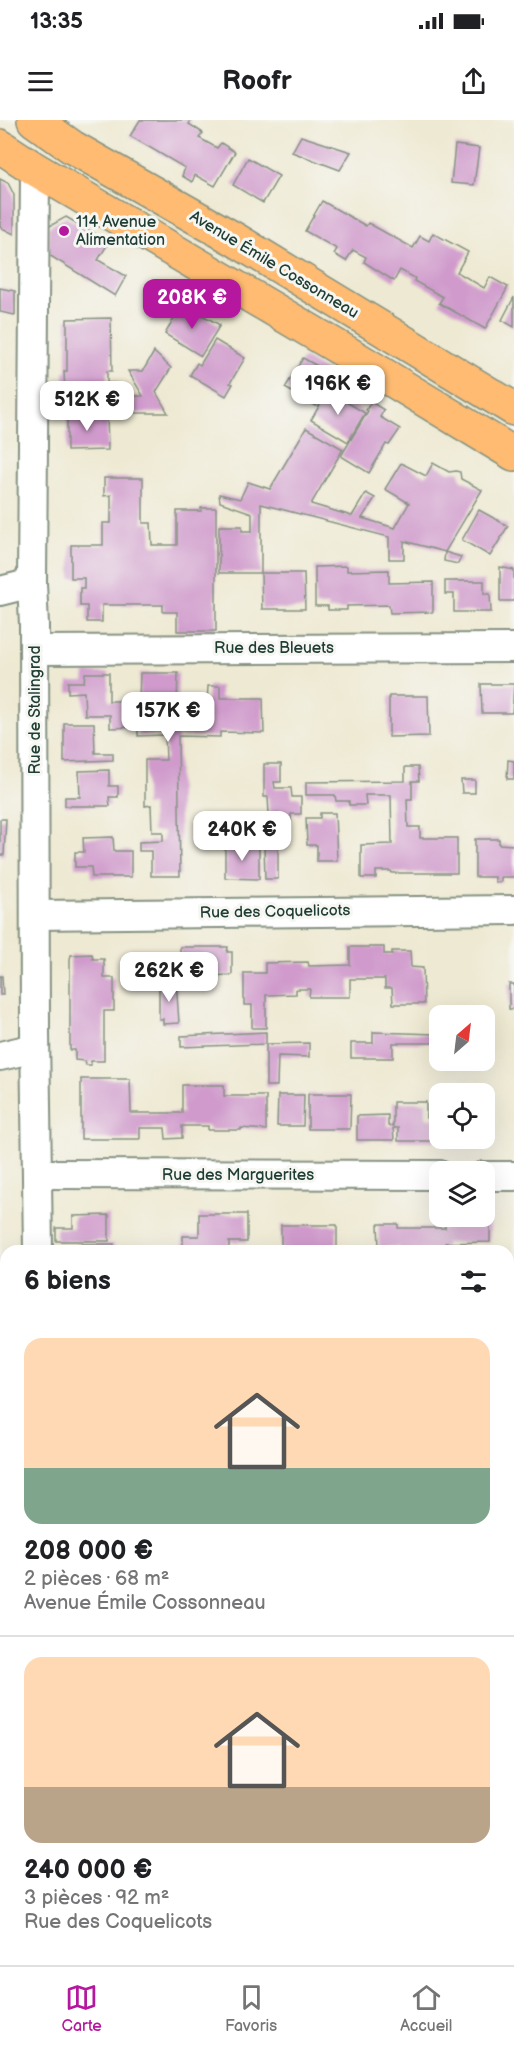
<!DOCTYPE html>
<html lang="fr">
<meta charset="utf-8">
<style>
body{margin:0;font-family:"Balsamiq Sans",sans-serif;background:#f6f6f6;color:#202124;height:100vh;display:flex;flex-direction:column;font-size:22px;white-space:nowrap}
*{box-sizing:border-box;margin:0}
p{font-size:20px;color:#757577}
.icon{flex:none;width:33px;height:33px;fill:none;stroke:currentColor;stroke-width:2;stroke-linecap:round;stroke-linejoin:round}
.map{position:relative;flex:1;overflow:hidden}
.side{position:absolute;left:0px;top:1125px;width:514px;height:720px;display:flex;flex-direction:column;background:#fff;border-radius:18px 18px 0 0;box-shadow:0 6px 24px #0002}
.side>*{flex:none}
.needle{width:39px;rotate:28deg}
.buttons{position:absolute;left:429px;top:885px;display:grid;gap:12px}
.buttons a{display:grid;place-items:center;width:66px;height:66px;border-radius:12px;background:#fff;box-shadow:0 6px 24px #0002;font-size:30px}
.price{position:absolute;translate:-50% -51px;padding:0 14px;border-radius:12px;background:#fff;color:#222;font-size:20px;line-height:39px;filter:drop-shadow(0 2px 3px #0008)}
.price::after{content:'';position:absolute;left:50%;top:36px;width:18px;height:14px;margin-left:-9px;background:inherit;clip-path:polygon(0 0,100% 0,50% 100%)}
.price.active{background:#b5179e;color:#fff}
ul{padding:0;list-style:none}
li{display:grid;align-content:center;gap:12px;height:318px;padding:0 24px}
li+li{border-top:2px solid #e0e0e0}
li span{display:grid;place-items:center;height:186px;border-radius:18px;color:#555}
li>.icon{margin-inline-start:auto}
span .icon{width:108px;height:108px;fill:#fffc;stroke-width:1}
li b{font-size:26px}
h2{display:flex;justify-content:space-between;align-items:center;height:72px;padding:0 24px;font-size:26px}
.status{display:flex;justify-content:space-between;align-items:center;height:42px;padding:0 30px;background:#fff;direction:ltr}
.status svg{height:16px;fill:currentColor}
header{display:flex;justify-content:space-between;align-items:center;height:78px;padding:0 24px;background:#fff;font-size:27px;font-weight:700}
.tabs{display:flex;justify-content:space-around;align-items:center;height:84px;border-top:2px solid #e0e0e0;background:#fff;font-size:16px;color:#757577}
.tabs a{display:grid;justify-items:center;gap:3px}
.tabs .active{color:#b5179e}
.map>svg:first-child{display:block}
.building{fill:#d09bcc}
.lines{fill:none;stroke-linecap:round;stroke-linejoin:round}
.minor-casing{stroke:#869383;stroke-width:32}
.primary-casing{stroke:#869383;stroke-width:36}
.path{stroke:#869383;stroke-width:4;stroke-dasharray:1.5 4.5;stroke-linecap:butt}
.minor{stroke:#fff;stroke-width:28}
.primary{stroke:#febb71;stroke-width:33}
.poi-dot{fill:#b5179e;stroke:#f6f6f2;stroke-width:2}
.labels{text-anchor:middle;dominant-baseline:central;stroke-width:6;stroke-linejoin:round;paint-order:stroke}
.poi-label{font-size:16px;fill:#1f3d34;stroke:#f6f6f2;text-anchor:start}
.street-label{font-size:16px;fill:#1f3d34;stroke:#f6f6f2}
</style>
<div class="status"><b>13:35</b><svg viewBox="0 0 49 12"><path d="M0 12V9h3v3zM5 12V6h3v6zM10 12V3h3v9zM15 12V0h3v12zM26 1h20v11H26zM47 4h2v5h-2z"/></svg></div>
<header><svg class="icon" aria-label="menu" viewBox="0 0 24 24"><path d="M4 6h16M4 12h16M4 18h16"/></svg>Roofr<svg class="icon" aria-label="share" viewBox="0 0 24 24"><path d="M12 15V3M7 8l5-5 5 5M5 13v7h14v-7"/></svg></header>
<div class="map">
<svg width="514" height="1845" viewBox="0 0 514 1845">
<rect width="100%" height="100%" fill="#f6f6f2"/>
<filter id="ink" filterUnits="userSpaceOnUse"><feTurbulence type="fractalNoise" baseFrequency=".0167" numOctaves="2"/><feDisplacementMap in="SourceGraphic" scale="12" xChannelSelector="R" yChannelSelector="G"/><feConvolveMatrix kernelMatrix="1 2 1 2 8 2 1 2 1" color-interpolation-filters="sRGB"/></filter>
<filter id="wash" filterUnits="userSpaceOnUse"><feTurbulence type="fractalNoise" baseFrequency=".008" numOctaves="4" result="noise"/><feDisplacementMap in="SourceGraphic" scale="24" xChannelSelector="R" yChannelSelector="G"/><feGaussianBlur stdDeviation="1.35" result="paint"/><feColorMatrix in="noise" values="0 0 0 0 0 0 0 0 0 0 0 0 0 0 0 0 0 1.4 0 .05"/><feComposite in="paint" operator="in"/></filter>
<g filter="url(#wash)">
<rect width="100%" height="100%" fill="#eee9d2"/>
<g id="blocks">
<!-- building -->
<g class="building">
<path d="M140,0h51l-2,4 14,9 -4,5 18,10 4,-5 14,9 -20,34 -20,-11 -3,7 -10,-6 3,-8 -55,-32z"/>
<path d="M301,16l50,16 -11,18 -48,-18z"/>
<path d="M455,25l24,3 -5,37 -23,-2z"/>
<path d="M248,38l31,18 -16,27 -30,-18z"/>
<path d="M0,59l8,4 6,12v39l-14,-7z"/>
<path d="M322,81l44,25 2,-3 45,25 7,-12 9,5 4,-8 35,19 -11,20 27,16 6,-11 18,10 -23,42 -46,-26 4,-6 -29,-16 1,-3 -15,-8 -6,11 -30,-19 2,-5 -13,-7 -7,11 -12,-7 3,-5 -32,-18z"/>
<path d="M66,97l43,25 -11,18 28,16 -11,20 -66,-41 -1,-28z"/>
<path d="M0,168l15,3v24l-15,-3z"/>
<path d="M514,177v30l-12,-7z"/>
<path d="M181,186l10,6 2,-2 27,15 -19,31 -36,-22z"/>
<path d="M111,198l1,53h-5v12h8v9l-50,1 -1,-22h3v-52z"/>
<path d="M215,220l30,18 -15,25 3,1 -7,12 -36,-21 7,-12 3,2z"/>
<path d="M154,232l17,16 -15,24 12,21h-34v-17h9l-1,-2 -14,-23h15z"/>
<path d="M303,238l32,18 -19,30 -31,-18z"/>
<path d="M328,271l37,22 -17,29 -37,-22z"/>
<path d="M371,282l13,8 -4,7 20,12 -11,16 -3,-1 -17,29 -28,-17 27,-45 -2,-1z"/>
<path d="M67,294h40l1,36 -41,1z"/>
<path d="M306,308l37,21 -32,55 41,12 14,-23 9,5 -13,20 33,10 14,-25 -24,-14 16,-26 25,13 7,-13 16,9 7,-1 4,1 1,7 21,11 -37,62 -41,-11v18h-15v-22l-128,-33v69h43l1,36h-43l-1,-36h-42v-47h23v5h10v-18l-32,-11 -1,-8 21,5 8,-17 22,7z"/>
<path d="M104,358h39v45h8l1,22h25v-34h24v-3h15v123h-39v-19h-14v-7h-61v17h-15v-16h-7v-18h4v-10h-13v-33h32v-22h8v-28l-7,1z"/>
<path d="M479,390l29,16 -18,30 -28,-16z"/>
<path d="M445,432l16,5 -3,7 -14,-3z"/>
<path d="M347,446v5l42,-1v13l44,-1v30l-43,1 -1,-8 -42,1v4h-19v-4h-13v-39z"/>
<path d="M500,447l14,3v31h-14z"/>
<path d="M445,461h39v13h6l1,18h-37v-18h-9z"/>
<path d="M85,553h24v28h30l1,-28h38l-1,30h30l1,-17h12v12h43l1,35 -44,-1v5l-42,-1 2,140h-29v-25h-12v-9l24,-1v-9h-11l-1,-27 -6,1v-46h21l-1,-25 -27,1v-9l-28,1v-13h-25l-1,-23 -16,1v-11h16z"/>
<path d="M481,564h33l-2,29h-30z"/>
<path d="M389,576h39l1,40 -40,1z"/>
<path d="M64,603h30l1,30h18v7l-49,2z"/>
<path d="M508,640l6,1v18h-7z"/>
<path d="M264,644h17v18h-7l1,6h16l1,9h9v17h-10v8h-12l-1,-8h-9l-1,-17h-4z"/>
<path d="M405,647h13l1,14h-7v18h-5l1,28h12v11h37v35h-65l-1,-2h-15v7h-15v-33l31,-1 -1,-49h-26l1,10h-17v-4h-13l-1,-6h-29v-13l99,-1z"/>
<path d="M109,650v16h9v11h-9l1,9h-45v-9h15l-1,-26z"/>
<path d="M461,660h14v13h-13z"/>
<path d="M320,693h15l2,48h-20v-16h-10l-1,-27h14z"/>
<path d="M0,699h6l-2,36h-4z"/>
<path d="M113,717l1,14h17v26h-39l-1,-10h-16v-15h9l-1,-14z"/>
<path d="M475,719h24v5l15,1v32h-13v5h-6v-5h-20z"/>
<path d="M264,724h14v35h-13z"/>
<path d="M225,726h34v33l-34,-1z"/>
<path d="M180,827h48l-1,5h5v23l-86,3v-20l34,1z"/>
<path d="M350,827h34v7h8v-3h18l1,16 12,1 1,36h-31l-1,-16h-7v-9h-35v18h-41l1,-8h-14v5l-30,1v33h-14v-23h-8v-32h21v-10l43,-1 1,4 41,-1z"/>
<path d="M92,834l1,5h11v19h10v33h-10v50h-13v4h-5l-1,-4 -10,-1v-10h-5v-91l1,-4z"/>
<path d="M0,856h2l1,19h-3z"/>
<path d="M167,860h9l3,43 -16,1v-5h-4v-34h8z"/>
<rect x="509" y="864" width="5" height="25"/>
<path d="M266,912v12l-85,3v-11z"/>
<path d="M373,912l63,2 -1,9h-42v15h-42v-15h22z"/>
<path d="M309,923v14l-31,-1 -1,30h-11v-42z"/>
<path d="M81,959h49l1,34h51v-28h42v11h42v34l-25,-2v2h-33v-4h-26v12l-16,1 -1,-11h-25v11h-59z"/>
<path d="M308,974h43l-1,35h-42z"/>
<path d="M278,975h26l-1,31h-26z"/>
<path d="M393,982h33v16h10v23h-38v-13h-5l1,12h-37v-24l31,-1v11h5z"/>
<path d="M484,1088h6v34l-45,1v8h-47v-4h-19l-1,-23h20v4h47v-12h39z"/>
<path d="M199,1094h48v28h-18v9h-46v-15h16z"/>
<path d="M109,1095v26h-53v-13h17v-12z"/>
<rect x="281" y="1105" width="56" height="26"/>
<rect x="78" y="1124" width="36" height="7"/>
<path d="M1,1326l5,24 -6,2v-25z"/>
<path d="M6,1526v13l-6,2v-14z"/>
<path d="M1,1548l5,25v16l-6,1z"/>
<path d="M6,1664l-1,121h-5v-120z"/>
<path d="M0,1837l27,2v6h-27z"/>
</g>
</g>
</g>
<g filter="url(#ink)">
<use href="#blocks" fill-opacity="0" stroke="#869383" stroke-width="1.5"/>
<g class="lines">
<!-- minor casing -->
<g class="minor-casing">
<g id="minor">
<path d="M35,49l-3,414 2,42 1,406 3,220"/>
<path d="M0,471l32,-8"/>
<path d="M34,530l480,-2"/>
<path d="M35,795l479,-5"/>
<path d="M0,936l35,-8"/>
<path d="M37,1054l403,1"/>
<path d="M484,1056h30"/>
<path d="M0,1286l6,-2"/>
<path d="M508,1316h6"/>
<path d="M508,1579h6"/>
<path d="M0,1631l6,-2"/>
<path d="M44,1843l470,-1"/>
</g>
</g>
<!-- primary casing -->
<g class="primary-casing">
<g id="primary">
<path d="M34,0l38,27 164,93 278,169"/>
<path d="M0,26l35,23 306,180 173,105"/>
</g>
</g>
<!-- path -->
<path class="path" d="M513,1814l1,-43"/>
<!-- minor -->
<use href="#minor" class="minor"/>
<!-- primary -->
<use href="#primary" class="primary"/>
</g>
</g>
<!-- markers -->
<circle class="poi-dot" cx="64" cy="111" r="6"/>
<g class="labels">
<!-- poi labels -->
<g class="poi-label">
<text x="76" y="102">114 Avenue<tspan x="76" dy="18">Alimentation</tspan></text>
</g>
<!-- street labels -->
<g class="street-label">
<text transform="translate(274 145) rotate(31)">Avenue Émile Cossonneau</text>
<text x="274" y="528">Rue des Bleuets</text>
<text transform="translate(35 590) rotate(-90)">Rue de Stalingrad</text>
<text transform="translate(275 792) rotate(-1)">Rue des Coquelicots</text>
<text x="238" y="1055">Rue des Marguerites</text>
</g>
</g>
</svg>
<div class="buttons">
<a><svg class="needle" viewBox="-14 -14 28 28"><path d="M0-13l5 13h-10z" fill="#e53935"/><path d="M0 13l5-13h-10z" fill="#757577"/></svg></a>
<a><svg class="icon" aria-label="locate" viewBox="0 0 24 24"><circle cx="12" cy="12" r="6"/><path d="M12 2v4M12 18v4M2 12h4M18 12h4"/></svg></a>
<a><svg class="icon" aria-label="layers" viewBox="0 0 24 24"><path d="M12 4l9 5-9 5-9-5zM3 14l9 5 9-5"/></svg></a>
</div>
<b class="price active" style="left:192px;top:210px">208K €</b>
<b class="price" style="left:338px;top:296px">196K €</b>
<b class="price" style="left:87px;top:312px">512K €</b>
<b class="price" style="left:168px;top:623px">157K €</b>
<b class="price" style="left:242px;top:742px">240K €</b>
<b class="price" style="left:169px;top:883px">262K €</b>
<section class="side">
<h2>6 biens<svg class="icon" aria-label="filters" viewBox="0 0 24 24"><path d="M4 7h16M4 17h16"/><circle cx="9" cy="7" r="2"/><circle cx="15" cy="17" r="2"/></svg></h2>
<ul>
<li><span style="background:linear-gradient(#ffd9b3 70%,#7fa58c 0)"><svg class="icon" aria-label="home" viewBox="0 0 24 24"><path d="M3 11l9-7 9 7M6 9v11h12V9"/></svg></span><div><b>208 000 €</b><p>2 pièces · 68 m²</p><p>Avenue Émile Cossonneau</p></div></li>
<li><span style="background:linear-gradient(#ffd9b3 70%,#b9a48a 0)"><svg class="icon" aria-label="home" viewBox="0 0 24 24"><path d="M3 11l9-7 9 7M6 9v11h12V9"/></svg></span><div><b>240 000 €</b><p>3 pièces · 92 m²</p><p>Rue des Coquelicots</p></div></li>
</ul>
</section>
</div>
<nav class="tabs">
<a class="active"><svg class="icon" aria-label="map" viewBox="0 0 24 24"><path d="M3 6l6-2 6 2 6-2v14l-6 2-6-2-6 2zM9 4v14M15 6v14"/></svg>Carte</a>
<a><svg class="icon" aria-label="saved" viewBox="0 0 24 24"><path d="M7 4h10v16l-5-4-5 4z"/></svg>Favoris</a>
<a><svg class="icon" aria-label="home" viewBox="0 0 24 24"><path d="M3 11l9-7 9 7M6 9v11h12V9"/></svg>Accueil</a>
</nav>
